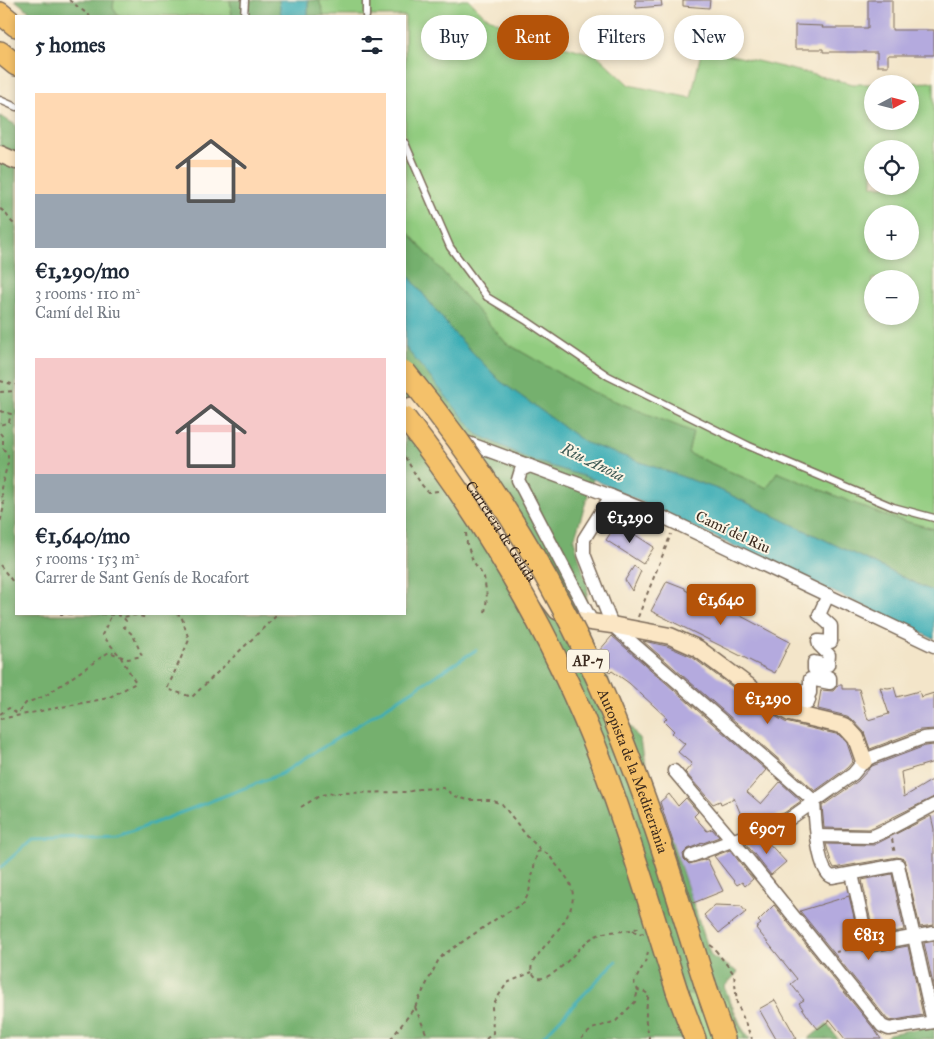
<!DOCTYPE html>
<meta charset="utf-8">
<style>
body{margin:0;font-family:"IM FELL Great Primer",serif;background:#f2f2f3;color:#1f2937;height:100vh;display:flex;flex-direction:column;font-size:19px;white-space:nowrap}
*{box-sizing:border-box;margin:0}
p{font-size:16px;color:#747a83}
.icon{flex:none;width:28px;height:28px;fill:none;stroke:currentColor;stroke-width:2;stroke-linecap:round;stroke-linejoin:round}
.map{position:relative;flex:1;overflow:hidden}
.sheet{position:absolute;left:15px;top:15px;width:391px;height:600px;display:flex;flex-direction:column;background:#fff;border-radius:0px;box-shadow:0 2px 8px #0003}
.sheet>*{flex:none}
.hud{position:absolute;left:421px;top:15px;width:438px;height:45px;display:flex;gap:10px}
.needle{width:32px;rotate:83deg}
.fabs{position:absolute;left:864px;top:75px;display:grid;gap:10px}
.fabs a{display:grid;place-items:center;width:55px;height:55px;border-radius:50%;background:#fff;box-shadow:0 2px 8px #0003;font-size:25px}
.price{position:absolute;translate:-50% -42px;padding:0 11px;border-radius:5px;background:#b45309;color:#fff;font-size:16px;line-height:32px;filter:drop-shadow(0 1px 2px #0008)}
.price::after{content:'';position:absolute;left:50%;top:30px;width:15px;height:11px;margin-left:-8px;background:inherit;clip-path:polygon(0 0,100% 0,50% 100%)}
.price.active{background:#222;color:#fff}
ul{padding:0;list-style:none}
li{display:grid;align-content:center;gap:10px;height:265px;padding:0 20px}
li span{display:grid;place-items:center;height:155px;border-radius:0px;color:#555}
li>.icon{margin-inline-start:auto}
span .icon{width:90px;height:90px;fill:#fffc;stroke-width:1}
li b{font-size:21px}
h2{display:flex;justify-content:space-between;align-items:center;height:60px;padding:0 20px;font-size:21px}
.pill{padding:0 18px;border-radius:22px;background:#fff;box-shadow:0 2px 8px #0003;font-size:18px;line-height:45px}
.pill.active{background:#b45309;color:#fff}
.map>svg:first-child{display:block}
.green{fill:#92cc80;stroke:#667b4f;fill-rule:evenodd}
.forest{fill:#75b06e;stroke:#586d46}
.water{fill:#3daeb6;stroke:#3c6c6a}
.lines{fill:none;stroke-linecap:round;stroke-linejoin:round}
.stream{stroke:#3daeb6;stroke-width:3}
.building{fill:#b4aade}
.lane-casing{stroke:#7b6b5a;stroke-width:9}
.street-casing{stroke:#7b6b5a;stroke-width:15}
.secondary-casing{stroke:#7b6b5a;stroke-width:19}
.highway-casing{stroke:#7b6b5a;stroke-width:24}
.path{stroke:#7b6b5a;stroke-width:2;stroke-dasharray:4 4;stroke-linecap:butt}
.lane{stroke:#fff;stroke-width:6}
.street{stroke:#fff;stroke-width:12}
.secondary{stroke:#fbe6c4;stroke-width:16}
.highway{stroke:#f4c16b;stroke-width:21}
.highway-bridge-casing{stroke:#7b6b5a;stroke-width:24;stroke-linecap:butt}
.highway-bridge{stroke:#f4c16b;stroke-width:21}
.labels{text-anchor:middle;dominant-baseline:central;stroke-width:4;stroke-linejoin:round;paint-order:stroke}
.shield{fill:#fcf5e5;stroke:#75675a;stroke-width:1}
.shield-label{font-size:14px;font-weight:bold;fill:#3b2a1e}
.street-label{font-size:15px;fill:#3b2a1e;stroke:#fcf5e5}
.water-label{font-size:16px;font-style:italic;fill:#3c5853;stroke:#fcf5e5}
</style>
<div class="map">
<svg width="934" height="1039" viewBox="0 0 934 1039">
<rect width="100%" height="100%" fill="#fcf5e5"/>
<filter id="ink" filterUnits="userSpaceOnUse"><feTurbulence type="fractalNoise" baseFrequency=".02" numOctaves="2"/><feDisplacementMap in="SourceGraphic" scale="10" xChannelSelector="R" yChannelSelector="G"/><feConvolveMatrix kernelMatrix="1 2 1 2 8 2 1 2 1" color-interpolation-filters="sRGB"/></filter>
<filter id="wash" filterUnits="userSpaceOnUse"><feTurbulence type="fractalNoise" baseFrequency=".0096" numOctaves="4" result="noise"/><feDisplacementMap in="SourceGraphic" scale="20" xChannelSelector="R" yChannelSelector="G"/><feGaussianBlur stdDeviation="1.12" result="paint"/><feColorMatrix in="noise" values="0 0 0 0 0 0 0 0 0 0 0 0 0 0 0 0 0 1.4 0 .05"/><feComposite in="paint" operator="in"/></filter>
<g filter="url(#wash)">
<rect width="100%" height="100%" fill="#f3e5c9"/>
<!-- green -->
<g class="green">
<path d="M114,0h116l2,16h-114l-5,-8z"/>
<path d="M319,0h150l15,15 38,20 75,20 32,30 62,13 11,-50 151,36h19v37h38v-37h-37l61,-2v447l-49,-13 -108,-44 -10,16 -79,-35 4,-21 -100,-40 -86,-49 -101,-114v-213h-81zM872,149h38v37h-38zM872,214h38v37h-38zM872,279h38v37h-38z"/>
<path d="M717,987l12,16 16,36h-61l-17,-39z"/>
</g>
<!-- forest -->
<g class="forest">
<path d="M15,0h99l-1,8 5,8h-83z"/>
<path d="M230,0h49l2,16h-49z"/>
<path d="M308,0h11l5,16h-16z"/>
<path d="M0,116l16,9v489h389v-267l72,87 51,25 65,20 -19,61 14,48 -5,31 4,14 39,87 14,20 3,17 68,199 27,16 -14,15 18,41 8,11h-5l-16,-36 -12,-16 -50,13 17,39h-684z"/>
<path d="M405,229l101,114 86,49 101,40 -5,21 79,35 10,-16 108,44 49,13v63l-214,-102 -134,-47 -86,-62 -47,-49 -48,-61z"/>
<path d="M827,1024l11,15h-30z"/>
<path d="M934,1025v14h-50l5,-5z"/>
</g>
<!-- water -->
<g class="water">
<path d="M279,0h29v16h-27z"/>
<path d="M405,271l48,61 47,49 86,62 134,47 214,102v47l-271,-126 -70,-34 -65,-20 -51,-25 -72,-87z"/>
</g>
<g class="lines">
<!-- stream -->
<g class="stream">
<path d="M0,868l31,-28 87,-3 163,-63 195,-124"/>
<path d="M541,1039l75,-78"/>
</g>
</g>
<g id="blocks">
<!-- building -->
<g class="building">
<path d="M635,0h26l1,6 -26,2z"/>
<path d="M683,0h27l-1,8 -26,-2z"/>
<path d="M868,0h24v30h42v25h-46v11h-11v-14h-54v-3h-28v-24l28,1 -1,2h46z"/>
<path d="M617,523l37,24 -11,17 -37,-24z"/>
<path d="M634,566l7,5 -9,20 -7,-11z"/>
<path d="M667,581l18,7v2l19,9v-2l9,5 -1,1 15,7 1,-1 11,6 51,27 -15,31 -124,-62z"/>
<path d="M612,636l154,134 -19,22 14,12 19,-22 21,19 -17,12 -38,14 -12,-29 -13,6 -1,-3 -7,3 -28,-32 7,-8 -14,-12 7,-8 -13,-11 2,-2 -10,-10 3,-3 -38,-35 -17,-12 -2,2 -4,-6 -8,-15z"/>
<path d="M643,641l24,5 25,11 69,51 24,14 55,13 7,8 6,18 -6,7 -32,23z"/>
<path d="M838,685h4v4h17l9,31 21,-6 -9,-27 8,1 6,-1 3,10 22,-6 2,6 13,-4v36l-14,1 -50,19 -6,-17 -12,-13 -5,-3 -29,-7 3,-19 12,1z"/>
<path d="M934,745v17l-33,10 3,25 30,-18v18l-65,32 -45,-1 -2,-22 36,-25 14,-15 53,-20z"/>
<path d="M669,794l9,12 8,-8 12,14 -4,4 13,15 5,-2 7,8 -16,6 -1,-1 -2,2 -12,5 -5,5 1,5 5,5 18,-5 16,32 -30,12 -33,-101z"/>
<path d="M931,816l3,13v96l-14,2 -16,-68 -7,-2 -63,11 -3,-6 -5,-18 48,1z"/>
<path d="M764,838l22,24 -15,13 -25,-31z"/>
<path d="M730,850l23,29 -8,7 -3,-4 -5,3 -23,-29z"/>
<path d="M892,874l12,56 -30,6 -12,-56z"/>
<path d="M849,896l13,55 7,2 39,-7 15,69 -33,6 -3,-2 -87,-108z"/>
<path d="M715,905l26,1 5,6 -27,21 -15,-18z"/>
<path d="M774,905l100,124 7,10h-36l-15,-19 -12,9 -9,-11 -10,-15 5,-3 -13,-16 6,-5 -41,-51 5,-4 -3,-3z"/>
<path d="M934,941v48l-10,-46z"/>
<path d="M775,1000l22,39h-21l-17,-30z"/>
</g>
</g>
</g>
<g filter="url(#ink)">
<use href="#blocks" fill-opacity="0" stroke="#7b6b5a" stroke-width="1"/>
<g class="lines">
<!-- lane casing -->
<g class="lane-casing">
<g id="lane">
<path d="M366,0v16"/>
<path d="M244,16l1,-16"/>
<path d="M0,100l16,7"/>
<path d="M405,143l45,104 37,50 40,24 81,55 141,70 144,61 41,11"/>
</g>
</g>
<!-- street casing -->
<g class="street-casing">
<g id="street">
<path d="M460,440l151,56 56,23 267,127"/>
<path d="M530,466l-9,4 -3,10 74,142"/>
<path d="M611,496l-27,43v15l28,71 202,176"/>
<path d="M790,713l18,-10 1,-3 -12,-4 2,-6 11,3v-14l20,4v-5l-16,-9v-7l14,3 1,-10 -10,-10 -1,-4 13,1v-16l-12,-11 9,-20"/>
<path d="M674,771l59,70 149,185 7,3 45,-7"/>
<path d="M814,801c1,16 3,70 18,76l66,-12 35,157"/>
<path d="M817,836l54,1 18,-8 45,-24"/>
<path d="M691,856l97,-36 65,-46 11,-13 8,-4 51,-19 11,-1"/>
<path d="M852,874l16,71 66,-12"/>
</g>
</g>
<!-- secondary casing -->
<g class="secondary-casing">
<g id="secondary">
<path d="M0,154l16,7"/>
<path id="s1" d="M410,406l70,92 48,75 29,38 20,9 35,5 58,11 27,12 70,52 23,13 55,13 11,12 8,23"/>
</g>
</g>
<!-- highway casing -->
<g class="highway-casing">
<g id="highway">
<path d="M0,13l16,13"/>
<path d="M0,52l16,13"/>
<path d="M705,984l19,55"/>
<path d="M677,991l18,48"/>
</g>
</g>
<!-- path -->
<g class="path">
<path d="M69,0l21,16"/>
<path d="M0,209c8,4 9,13 16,16"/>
<path d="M0,381l16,4"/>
<path d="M0,392l16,-1"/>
<path d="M0,411l11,3 -2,8 -9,3"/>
<path d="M0,433l3,4v11l5,7v8l-7,25 3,18 -4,17"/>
<path d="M405,457l16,27 7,8 11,-1"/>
<path d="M466,533l1,11 6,17 11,16 3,20 -2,16"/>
<path d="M0,565l16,21"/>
<path d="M60,614h13"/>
<path d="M101,614l17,1 5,2 12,-2 13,3"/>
<path d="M176,614l5,1 8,25 -22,49 25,8 86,-83"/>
<path d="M638,617l33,-83"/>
<path d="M0,714l9,-6 8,6 9,-11 19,-7 64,-44 19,7 14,-3 -9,-21 -9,-8 2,-6 -3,-4"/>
<path d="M0,719l108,-21 28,-15 -16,-27 -18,-21 10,-21"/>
<path d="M301,807l20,-12 14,-2 72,-1 12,-3 24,-1 12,8 13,4h22l12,4 24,31 16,16"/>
<path d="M892,839l3,15"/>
<path d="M633,930l5,4 6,-1"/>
<path d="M710,945l3,2 21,27 3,29 15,36"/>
<path d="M648,952l-3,10 -11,21 4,7 7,2 4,3c-2,4 -4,24 -3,28 1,6 3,10 3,16"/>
<path d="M836,952l22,-5"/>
<path d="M415,1007l11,26v6"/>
<path d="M391,1039l24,-32 23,-46 5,-6 56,-38 25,-14 5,-11 8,-40c9,-3 13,5 18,11 6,8 14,15 17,26 6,25 -21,47 -34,66 -2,3 -5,6 -6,10 -2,5 1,10 5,13 16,4 39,-28 52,-38 17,-13 33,-5 51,-13"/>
<path d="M486,1039l7,-6 -1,-27 15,-23 25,-11"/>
<path d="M581,1039l11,-10 24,-8 19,-19 3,-12"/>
</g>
<!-- lane -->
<use href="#lane" class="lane"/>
<!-- street -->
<use href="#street" class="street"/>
<!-- secondary -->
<use href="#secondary" class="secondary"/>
<!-- highway -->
<use href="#highway" class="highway"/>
<!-- highway-bridge casing -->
<g class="highway-bridge-casing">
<g id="highway-bridge">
<path id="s2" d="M405,372c60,73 113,151 157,235 27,50 49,102 69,155 29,73 50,148 74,222"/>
<path d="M405,418c84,108 154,229 202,358 26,71 47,143 70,215"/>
</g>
</g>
<!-- highway-bridge -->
<use href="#highway-bridge" class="highway-bridge"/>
</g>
</g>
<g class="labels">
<!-- shield labels -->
<rect class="shield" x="567" y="649.5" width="42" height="23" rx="4"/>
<g class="shield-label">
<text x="588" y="661">AP-7</text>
</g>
<!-- street labels -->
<g class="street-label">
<text stroke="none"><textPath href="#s1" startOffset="155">Carretera de Gelida</textPath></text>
<text transform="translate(733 532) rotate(25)">Camí del Riu</text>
<text stroke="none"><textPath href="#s2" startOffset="462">Autopista de la Mediterrània</textPath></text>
</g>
<!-- water labels -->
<g class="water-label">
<text transform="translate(593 462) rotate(26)">Riu Anoia</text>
</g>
</g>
</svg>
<div class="fabs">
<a><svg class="needle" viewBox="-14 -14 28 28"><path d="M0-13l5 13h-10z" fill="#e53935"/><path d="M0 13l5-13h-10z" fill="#747a83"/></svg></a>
<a><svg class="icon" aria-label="locate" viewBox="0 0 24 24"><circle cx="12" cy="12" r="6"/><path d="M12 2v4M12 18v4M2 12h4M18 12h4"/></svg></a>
<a>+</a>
<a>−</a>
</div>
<b class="price active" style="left:630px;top:544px">€1,290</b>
<b class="price" style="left:721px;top:626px">€1,640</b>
<b class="price" style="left:768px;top:725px">€1,290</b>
<b class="price" style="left:767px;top:855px">€907</b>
<b class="price" style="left:869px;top:961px">€813</b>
<div class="hud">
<a class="pill">Buy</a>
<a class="pill active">Rent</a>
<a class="pill">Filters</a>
<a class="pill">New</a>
</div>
<section class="sheet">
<h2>5 homes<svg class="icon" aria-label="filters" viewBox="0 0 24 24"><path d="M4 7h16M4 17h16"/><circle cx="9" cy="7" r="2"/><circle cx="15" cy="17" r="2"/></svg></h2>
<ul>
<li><span style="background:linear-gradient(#ffd9b3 65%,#9aa5b1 0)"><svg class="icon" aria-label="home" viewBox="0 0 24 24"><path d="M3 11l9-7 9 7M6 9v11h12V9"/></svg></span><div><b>€1,290/mo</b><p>3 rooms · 110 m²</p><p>Camí del Riu</p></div></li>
<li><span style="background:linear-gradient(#f6c9c9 75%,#9aa5b1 0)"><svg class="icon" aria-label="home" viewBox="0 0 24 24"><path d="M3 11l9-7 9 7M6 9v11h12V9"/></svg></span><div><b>€1,640/mo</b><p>5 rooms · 153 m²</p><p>Carrer de Sant Genís de Rocafort</p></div></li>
</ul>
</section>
</div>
